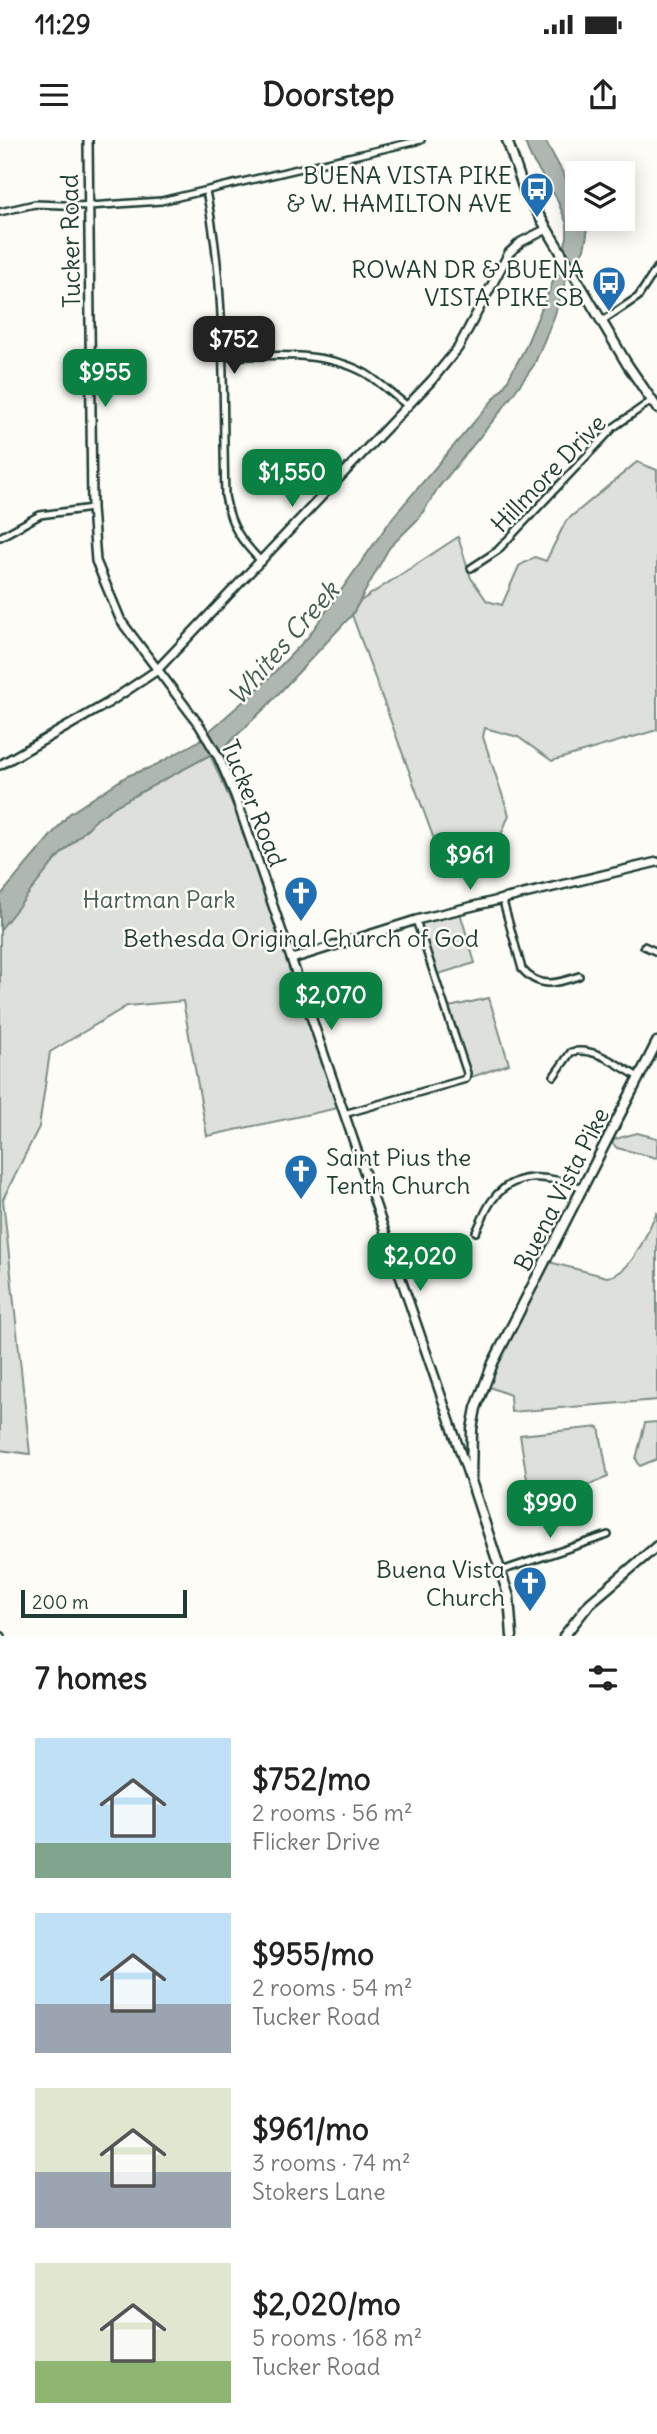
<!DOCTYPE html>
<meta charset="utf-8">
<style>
body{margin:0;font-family:Delius,sans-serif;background:#f2f2f2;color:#222;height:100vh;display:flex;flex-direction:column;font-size:26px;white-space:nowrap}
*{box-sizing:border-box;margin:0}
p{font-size:23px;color:#767676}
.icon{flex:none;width:38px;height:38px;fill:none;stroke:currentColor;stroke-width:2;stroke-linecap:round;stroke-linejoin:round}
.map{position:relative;height:1496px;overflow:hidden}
.panel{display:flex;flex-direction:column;background:#fff;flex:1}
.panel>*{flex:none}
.tools{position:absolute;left:565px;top:21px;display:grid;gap:14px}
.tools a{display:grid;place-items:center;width:70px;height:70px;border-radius:0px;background:#fff;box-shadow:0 4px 18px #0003;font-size:35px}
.scale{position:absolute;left:21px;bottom:18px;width:166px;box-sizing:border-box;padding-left:7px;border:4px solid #1f3d34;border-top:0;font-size:19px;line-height:24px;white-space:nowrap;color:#1f3d34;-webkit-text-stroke:5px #fdfcf7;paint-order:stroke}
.price{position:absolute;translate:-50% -60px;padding:0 16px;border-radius:14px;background:#0b8043;color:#fff;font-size:23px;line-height:46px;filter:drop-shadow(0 2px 4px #0008)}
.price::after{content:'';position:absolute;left:50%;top:42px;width:21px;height:16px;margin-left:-10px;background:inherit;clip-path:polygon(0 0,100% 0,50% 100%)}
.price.on{background:#222;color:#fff}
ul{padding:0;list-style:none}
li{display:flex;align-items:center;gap:21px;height:175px;padding:0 35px}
li span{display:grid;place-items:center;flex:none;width:196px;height:140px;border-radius:0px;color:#555}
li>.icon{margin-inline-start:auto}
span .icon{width:84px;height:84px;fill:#fffc;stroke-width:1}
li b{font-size:30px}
h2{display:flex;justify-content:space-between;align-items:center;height:84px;padding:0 35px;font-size:30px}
.status{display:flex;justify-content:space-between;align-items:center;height:49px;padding:0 35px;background:#fff;direction:ltr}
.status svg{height:19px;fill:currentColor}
header{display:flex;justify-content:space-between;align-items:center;height:91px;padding:0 35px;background:#fff;font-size:32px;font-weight:700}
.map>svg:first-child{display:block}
.green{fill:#dde0db;stroke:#7e8e88;stroke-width:2}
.water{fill:#aeb8b1;stroke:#75877f;stroke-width:2}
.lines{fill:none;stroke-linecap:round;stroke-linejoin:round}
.minor-casing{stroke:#1f3d34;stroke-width:10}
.tertiary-casing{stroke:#1f3d34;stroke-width:12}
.secondary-casing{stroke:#1f3d34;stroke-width:13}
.minor{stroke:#fdfcf7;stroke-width:5}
.tertiary{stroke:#fdfcf7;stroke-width:7}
.secondary{stroke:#fdfcf7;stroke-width:8}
.labels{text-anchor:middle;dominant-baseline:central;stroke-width:5;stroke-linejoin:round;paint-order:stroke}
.poi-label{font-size:24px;fill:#1f3d34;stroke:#fdfcf7;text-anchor:end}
.street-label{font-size:24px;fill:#1f3d34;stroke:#fdfcf7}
.park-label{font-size:24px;fill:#455e55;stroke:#fdfcf7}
.water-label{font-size:26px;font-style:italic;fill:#435c53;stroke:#fdfcf7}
</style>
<div class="status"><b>11:29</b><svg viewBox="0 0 49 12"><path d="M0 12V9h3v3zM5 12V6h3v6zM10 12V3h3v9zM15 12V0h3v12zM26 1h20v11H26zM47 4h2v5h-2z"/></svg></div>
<header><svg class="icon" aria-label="menu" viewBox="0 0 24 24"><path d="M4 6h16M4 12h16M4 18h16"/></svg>Doorstep<svg class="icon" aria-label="share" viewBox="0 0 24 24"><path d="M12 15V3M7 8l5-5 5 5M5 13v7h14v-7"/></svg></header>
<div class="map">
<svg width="657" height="1496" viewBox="0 0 657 1496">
<rect width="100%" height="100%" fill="#fdfcf7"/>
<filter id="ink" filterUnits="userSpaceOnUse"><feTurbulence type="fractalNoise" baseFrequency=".0143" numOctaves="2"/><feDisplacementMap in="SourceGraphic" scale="14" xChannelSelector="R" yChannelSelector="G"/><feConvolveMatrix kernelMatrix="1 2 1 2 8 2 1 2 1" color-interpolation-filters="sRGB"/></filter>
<g filter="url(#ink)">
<!-- green -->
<g class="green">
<path d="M637,322l20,8v260l-105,31 -34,-24 -33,-9 -2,9 26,78 -8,20 -62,18 -87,-238 7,-13 99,-65 13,41 16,23 15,4 17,-39 16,-9 11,4 20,-40z"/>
<path d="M210,615l35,77 93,276 -131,28 -24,-135 -56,5 -77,46 -11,75 -36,72 27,255 -30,-4v-539l107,-103z"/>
<path d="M459,769l16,54 -40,12 -19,-55z"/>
<path d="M489,858l20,66 -43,15 -21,-71z"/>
<path d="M637,993l20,5v20l-40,-10 -5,-5 3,-4z"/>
<path d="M657,1072v188l-146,12 -1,-17 -26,-10 61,-124 62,16c26,-3 39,-44 50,-65z"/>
<path d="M657,1282v37l-17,7 -4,-7 9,-36z"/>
<path d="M599,1287l9,50 -30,12 -22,17 -24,5 -12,-76z"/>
</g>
<!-- water -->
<path class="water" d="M524,0h21l32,59 1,20h7l2,16 -3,14 -17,27 -13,41 -20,48 -33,46 -63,77 -19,30 -30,30 -37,67 -84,90 -43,42 -108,58 -20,14 -40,39 -57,72v-34l69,-82 58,-38 25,-9 45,-25 64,-56 47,-49 85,-120 111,-130 21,-39 35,-83 7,-28v-13l-11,-27 -25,-39z"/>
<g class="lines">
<!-- minor casing -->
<g class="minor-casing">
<g id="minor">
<path d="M206,51c21,100 16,204 19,305 6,31 15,44 37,66"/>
<path d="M0,72l35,-8 54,2 72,-5 260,-61"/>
<path d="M602,181l36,-24 19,-29"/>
<path d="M221,217c46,-1 101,-8 144,16 15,9 29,23 43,33"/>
<path d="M0,397l40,-22 52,-7"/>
<path d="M471,428l26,-17 117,-124 37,-26"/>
<path d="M502,758l20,71c17,20 34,15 57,7"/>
<path d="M644,806l13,6"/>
<path d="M554,936l17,-24c24,-6 47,14 68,25"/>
<path d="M344,974l122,-35 1,-6 -51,-153"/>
<path d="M476,1092c5,-10 9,-21 15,-30 23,-34 60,-26 92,-14"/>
<path d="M501,1431l107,-36"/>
<path d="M0,1495l2,1"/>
</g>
</g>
<!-- tertiary casing -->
<g class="tertiary-casing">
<g id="tertiary">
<path d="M88,0l4,368 4,53 25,60 79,105 19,32 16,37 234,682"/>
<path d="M0,625l108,-62 48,-32 276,-291 26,-32 51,-95 12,-11 26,-13"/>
<path d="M292,819l124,-39 241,-58"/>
</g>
</g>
<!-- secondary casing -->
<g class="secondary-casing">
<g id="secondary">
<path d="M507,0l17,50 103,174 30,44"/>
<path d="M512,1496l-3,-39 -38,-116 1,-52 4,-21 17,-45 164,-321"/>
<path d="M564,1496l26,-33 67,-57"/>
</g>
</g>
<!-- minor -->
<use href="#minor" class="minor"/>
<!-- tertiary -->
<use href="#tertiary" class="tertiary"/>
<!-- secondary -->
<use href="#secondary" class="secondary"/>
</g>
</g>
<!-- icons -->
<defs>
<g id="bus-pin" transform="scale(1.75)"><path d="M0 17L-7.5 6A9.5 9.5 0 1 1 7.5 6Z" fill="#1f6fb2" stroke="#fdfcf7"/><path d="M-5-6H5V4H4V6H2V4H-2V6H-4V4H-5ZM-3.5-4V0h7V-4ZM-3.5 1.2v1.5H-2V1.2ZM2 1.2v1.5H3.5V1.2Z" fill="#fff"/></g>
<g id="church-pin" transform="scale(1.75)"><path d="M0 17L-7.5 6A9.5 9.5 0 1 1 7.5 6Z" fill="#1f6fb2" stroke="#fdfcf7"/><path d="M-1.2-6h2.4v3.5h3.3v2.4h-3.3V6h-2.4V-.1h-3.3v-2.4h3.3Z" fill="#fff"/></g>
</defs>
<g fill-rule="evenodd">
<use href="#bus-pin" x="537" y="49"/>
<use href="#bus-pin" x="609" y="143"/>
<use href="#church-pin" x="301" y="753"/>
<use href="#church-pin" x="301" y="1031"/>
<use href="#church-pin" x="530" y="1443"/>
</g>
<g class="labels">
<!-- poi labels -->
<g class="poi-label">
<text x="512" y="35">BUENA VISTA PIKE<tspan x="512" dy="28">&amp; W. HAMILTON AVE</tspan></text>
<text x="584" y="129">ROWAN DR &amp; BUENA<tspan x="584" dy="28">VISTA PIKE SB</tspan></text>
<text x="301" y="798" text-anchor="middle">Bethesda Original Church of God</text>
<text x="326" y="1017" text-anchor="start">Saint Pius the<tspan x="326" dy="28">Tenth Church</tspan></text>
<text x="505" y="1429">Buena Vista<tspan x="505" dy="28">Church</tspan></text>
</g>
<!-- street labels -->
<g class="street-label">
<text transform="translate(70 101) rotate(-91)">Tucker Road</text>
<text transform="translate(548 333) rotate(-46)">Hillmore Drive</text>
<text transform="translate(254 663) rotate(68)">Tucker Road</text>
<text transform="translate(561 1049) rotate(-63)">Buena Vista Pike</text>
</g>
<!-- park labels -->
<g class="park-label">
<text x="159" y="759">Hartman Park</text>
</g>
<!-- water labels -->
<g class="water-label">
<text transform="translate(283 503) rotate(-49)">Whites Creek</text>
</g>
</g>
</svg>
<div class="tools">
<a><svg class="icon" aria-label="layers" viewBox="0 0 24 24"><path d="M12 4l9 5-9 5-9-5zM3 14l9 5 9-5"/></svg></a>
</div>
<div class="scale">200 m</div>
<b class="price on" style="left:234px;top:236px">$752</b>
<b class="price" style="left:105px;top:269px">$955</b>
<b class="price" style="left:292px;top:369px">$1,550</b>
<b class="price" style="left:470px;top:752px">$961</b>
<b class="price" style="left:331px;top:892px">$2,070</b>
<b class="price" style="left:420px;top:1153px">$2,020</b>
<b class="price" style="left:550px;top:1400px">$990</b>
</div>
<section class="panel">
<h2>7 homes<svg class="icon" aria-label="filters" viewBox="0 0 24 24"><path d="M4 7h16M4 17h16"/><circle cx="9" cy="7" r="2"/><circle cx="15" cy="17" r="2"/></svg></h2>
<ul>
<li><span style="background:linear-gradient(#bfe0f5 75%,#7fa58c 0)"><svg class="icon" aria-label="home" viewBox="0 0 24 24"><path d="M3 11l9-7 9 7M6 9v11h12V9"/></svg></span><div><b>$752/mo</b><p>2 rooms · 56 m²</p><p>Flicker Drive</p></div></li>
<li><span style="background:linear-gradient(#bfe0f5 65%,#9aa5b1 0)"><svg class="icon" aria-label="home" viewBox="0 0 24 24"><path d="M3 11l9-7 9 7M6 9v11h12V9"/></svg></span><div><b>$955/mo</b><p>2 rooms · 54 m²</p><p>Tucker Road</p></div></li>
<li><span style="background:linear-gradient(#dfe7d0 60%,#9aa5b1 0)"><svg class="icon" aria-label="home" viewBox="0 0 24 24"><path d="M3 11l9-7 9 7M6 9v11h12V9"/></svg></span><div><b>$961/mo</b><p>3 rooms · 74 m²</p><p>Stokers Lane</p></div></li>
<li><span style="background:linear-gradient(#dfe7d0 70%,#8fb573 0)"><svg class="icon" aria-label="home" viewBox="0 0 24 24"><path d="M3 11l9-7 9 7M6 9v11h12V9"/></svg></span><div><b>$2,020/mo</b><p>5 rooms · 168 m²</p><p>Tucker Road</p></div></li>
</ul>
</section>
